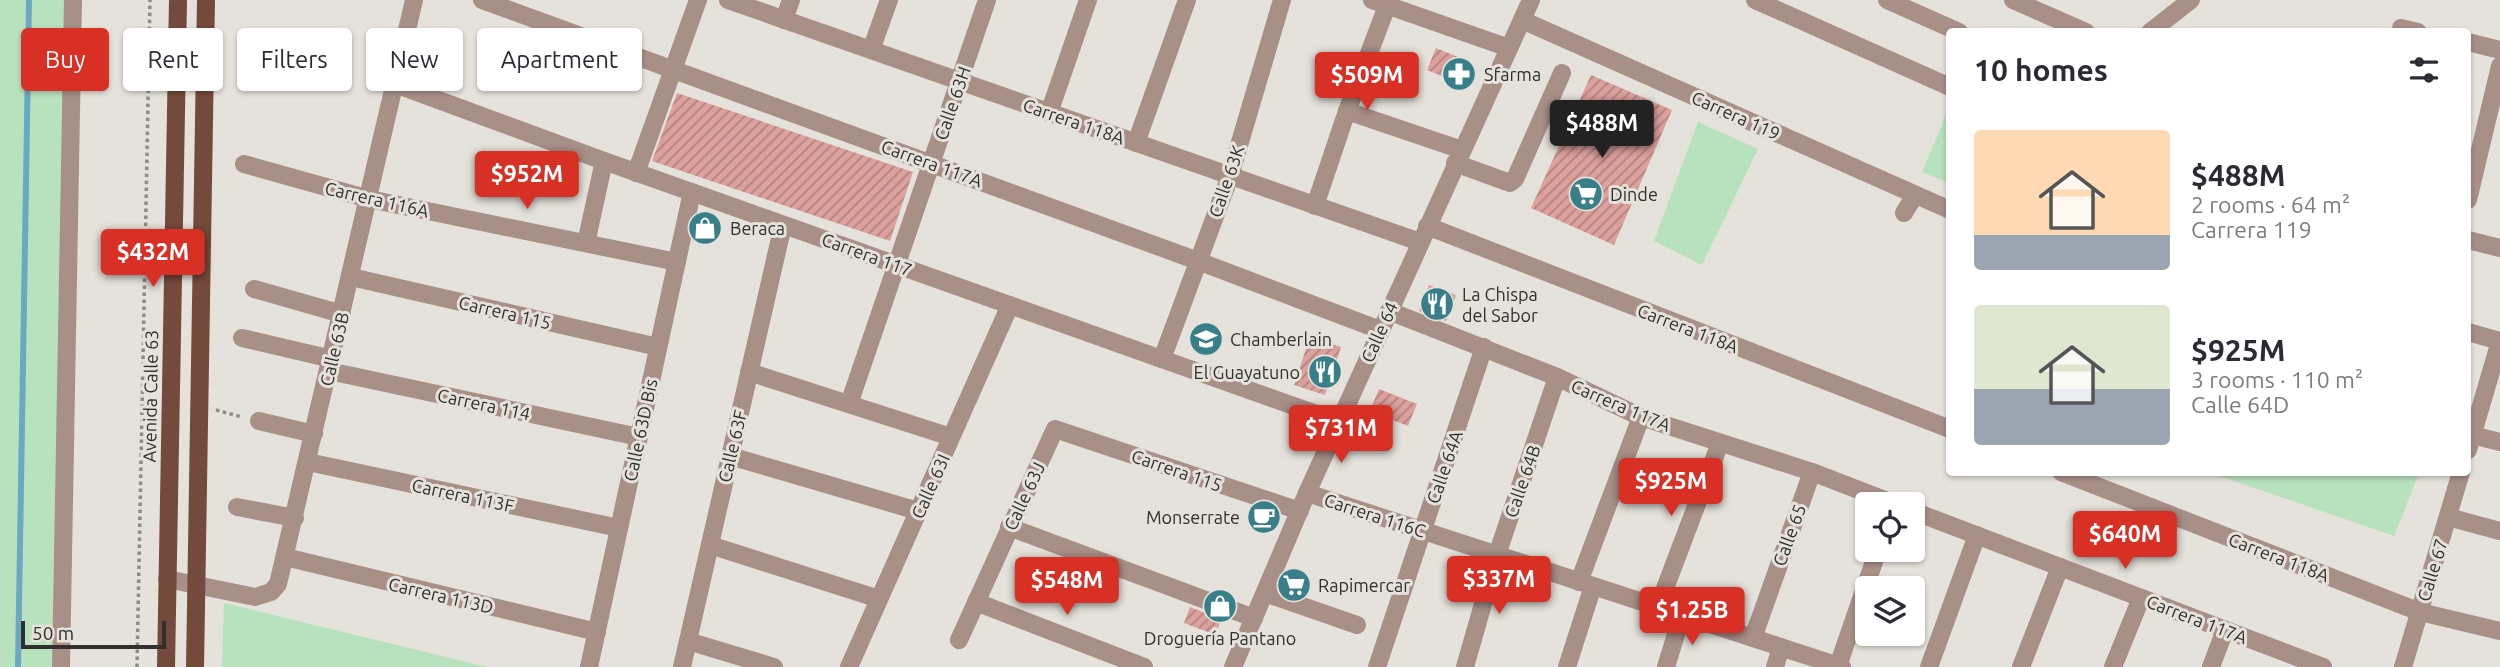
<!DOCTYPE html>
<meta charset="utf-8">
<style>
body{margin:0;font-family:Ubuntu,sans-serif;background:#f2f2f3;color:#2b2b33;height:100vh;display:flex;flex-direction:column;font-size:26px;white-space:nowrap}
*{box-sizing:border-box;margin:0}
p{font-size:23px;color:#7c7c81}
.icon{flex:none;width:38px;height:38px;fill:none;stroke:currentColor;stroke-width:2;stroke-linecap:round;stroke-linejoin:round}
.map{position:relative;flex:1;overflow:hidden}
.panel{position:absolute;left:1946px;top:28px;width:525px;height:448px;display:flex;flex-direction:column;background:#fff;border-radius:7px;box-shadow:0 2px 5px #0004}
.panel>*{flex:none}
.top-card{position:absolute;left:21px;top:28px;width:665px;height:63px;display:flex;gap:14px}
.tools{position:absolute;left:1855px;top:492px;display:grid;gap:14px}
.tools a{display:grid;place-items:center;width:70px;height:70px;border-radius:7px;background:#fff;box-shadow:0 2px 5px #0004;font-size:35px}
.scale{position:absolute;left:21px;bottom:18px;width:145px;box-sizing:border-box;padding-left:7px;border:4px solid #31302d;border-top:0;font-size:19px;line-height:24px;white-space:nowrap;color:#31302d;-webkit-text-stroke:5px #e5e2db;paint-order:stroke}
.price{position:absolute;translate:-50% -60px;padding:0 16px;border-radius:7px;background:#d93025;color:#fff;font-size:23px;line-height:46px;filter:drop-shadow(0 2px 4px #0008)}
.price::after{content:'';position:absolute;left:50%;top:42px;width:21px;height:16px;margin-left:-10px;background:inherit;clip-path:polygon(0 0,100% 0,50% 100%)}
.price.selected{background:#222;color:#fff}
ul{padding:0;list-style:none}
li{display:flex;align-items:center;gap:21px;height:175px;padding:0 28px}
li span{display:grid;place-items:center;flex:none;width:196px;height:140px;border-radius:7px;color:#555}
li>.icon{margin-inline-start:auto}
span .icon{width:84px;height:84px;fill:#fffc;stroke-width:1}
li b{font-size:30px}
h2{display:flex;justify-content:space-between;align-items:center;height:84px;padding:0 28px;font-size:30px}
.tag{padding:0 24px;border-radius:7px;background:#fff;box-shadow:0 2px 5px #0004;font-size:24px;line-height:63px}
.tag.selected{background:#d93025;color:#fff}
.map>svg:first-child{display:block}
.green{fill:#b7e2bd}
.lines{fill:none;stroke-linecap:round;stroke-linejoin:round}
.stream{stroke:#6ca8c1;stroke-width:6}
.building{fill:url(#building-hatch)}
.path{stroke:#8e8c87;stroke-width:3.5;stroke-dasharray:3.5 3.5;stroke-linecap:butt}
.minor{stroke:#a88f87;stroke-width:18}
.major{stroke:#744a3c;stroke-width:18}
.labels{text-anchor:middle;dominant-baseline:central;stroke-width:6;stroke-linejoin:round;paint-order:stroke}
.poi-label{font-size:18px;fill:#31302d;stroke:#e5e2db;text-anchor:start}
.street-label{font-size:18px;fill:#31302d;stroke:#e5e2db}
</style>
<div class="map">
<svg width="2500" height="667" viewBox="0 0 2500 667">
<defs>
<pattern id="building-hatch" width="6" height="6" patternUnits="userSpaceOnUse" patternTransform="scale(1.75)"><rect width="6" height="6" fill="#dca09d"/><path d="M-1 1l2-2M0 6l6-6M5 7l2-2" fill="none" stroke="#b38380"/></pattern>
</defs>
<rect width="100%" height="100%" fill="#e5e2db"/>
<!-- green -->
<g class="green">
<path d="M0,0h67l-11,667h-56z"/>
<path d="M1949,108h1l-1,75 -27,-11z"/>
<path d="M1698,122l60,27 -56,116 -48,-24z"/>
<path d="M2211,473v-1l208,1 -25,63z"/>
<path d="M224,603l263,64h-265z"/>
</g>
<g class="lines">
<!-- stream -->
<path class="stream" d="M18,667l11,-667"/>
</g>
<!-- building -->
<g class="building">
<path d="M1436,48l34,14 -9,22 -34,-14z"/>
<path d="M1591,75l81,35 -58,135 -83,-37z"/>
<path d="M677,93l236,79 -23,69 -238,-80z"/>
<path d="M1429,285l27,10 -10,26 -27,-10z"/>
<path d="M1310,337l31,10 -16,48 -31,-10z"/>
<path d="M1379,389l38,15 -9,22 -38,-15z"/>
<path d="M1190,607l31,12 -5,16 -32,-12z"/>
</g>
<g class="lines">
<!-- path -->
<g class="path">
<path d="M216,410l26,7"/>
<path d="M137,667l13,-667"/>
</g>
<!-- minor -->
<g class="minor">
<path d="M482,0l716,261 182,69"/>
<path d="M728,0l692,242"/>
<path d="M1372,0l137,48"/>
<path d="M1755,0l195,87"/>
<path d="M1887,0l72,32"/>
<path d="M2013,0l73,32"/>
<path d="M784,20l7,-20"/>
<path d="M1522,20l428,190"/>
<path d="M2401,28l17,4"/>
<path d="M2150,32l41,-32"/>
<path d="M2468,42l32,8"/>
<path d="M871,50l18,-50"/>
<path d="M395,84l209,77 735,261"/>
<path d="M1347,111l115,39"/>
<path d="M1049,113l39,-113"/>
<path d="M1136,143l51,-143"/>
<path d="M1455,163l55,20 5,-4 47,-106"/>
<path d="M244,164l125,35 308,63"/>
<path d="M636,173l62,-173"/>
<path d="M2468,200l32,-134"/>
<path d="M1315,206l32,-95 40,-105"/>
<path d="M1904,213l11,-18"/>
<path d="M1427,226l523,203"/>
<path d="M2468,240l32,8"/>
<path d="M586,243l18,-82"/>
<path d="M351,277l307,70"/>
<path d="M254,289l88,25"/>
<path d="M1389,311l168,66 84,40 171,55 83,32"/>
<path d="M2468,332l32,9"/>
<path d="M242,338l90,21"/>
<path d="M1162,359l68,-183 52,-176"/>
<path d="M329,371l310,66"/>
<path d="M749,372l202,65"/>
<path d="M849,404l138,-404"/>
<path d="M259,421l55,13"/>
<path d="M2472,435l28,7"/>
<path d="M2468,450l32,-109"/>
<path d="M730,456l188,55"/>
<path d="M308,462l311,66"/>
<path d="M2061,472l359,140 80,19"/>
<path d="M1307,493l535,174"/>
<path d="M237,507l58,11"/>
<path d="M1913,511l410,156"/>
<path d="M2448,517l52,14"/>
<path d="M1009,527l245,91"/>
<path d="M710,545l169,54"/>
<path d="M285,557l312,75"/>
<path d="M167,579l88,18 16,-5 7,-8 136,-584"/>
<path d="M1579,582l62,-165"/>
<path d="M1265,593l92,32"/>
<path d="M976,602l168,65"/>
<path d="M1658,607l62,-164"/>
<path d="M1753,638l59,-166"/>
<path d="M959,640l96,-211 245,82"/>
<path d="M688,641l86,26"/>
<path d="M1838,666l40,-116"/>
<path d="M61,667l12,-667"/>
<path d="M589,667l103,-475"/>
<path d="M682,667l101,-442"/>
<path d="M849,667l161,-362"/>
<path d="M1233,667l74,-174 224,-493"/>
<path d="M1377,667l107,-320"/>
<path d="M1465,667l32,-112 60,-178"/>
<path d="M1567,667l26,-81"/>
<path d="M1666,667l16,-52"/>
<path d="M1775,667l6,-20"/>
<path d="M1929,667l48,-132"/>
<path d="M2021,667l39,-100"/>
<path d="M2113,667l28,-69"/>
<path d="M2211,667l14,-37"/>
<path d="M2403,667l58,-195"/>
</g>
<!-- major -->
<g class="major">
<path d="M166,667l12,-667"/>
<path d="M195,667l11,-667"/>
</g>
</g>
<!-- icons -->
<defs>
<g id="pharmacy-disc" transform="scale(1.75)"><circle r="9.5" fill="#387f89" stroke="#e5e2db"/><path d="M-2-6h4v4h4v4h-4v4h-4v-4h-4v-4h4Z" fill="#fff"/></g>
<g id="supermarket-disc" transform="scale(1.75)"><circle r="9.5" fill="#387f89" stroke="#e5e2db"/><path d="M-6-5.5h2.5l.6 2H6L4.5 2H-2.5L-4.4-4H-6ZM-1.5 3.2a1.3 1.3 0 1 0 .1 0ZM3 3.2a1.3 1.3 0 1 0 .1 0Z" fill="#fff"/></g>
<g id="shop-disc" transform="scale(1.75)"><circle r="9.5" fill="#387f89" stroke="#e5e2db"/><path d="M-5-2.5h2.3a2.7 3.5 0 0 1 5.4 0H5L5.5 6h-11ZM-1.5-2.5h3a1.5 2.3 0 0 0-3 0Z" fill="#fff"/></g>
<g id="restaurant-disc" transform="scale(1.75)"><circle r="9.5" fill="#387f89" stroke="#e5e2db"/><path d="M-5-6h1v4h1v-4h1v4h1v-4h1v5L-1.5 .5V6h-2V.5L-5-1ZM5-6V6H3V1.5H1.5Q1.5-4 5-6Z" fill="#fff"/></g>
<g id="school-disc" transform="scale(1.75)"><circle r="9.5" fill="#387f89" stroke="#e5e2db"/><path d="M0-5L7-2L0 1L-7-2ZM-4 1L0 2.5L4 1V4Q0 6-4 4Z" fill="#fff"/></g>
<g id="cafe-disc" transform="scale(1.75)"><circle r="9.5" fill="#387f89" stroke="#e5e2db"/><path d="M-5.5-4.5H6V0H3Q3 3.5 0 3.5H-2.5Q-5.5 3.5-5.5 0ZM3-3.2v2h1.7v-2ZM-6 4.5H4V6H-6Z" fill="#fff"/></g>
</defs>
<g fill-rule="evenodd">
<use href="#pharmacy-disc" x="1459" y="74"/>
<use href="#supermarket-disc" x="1586" y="194"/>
<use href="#shop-disc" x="705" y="228"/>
<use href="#restaurant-disc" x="1437" y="304"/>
<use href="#school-disc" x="1206" y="339"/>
<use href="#restaurant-disc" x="1325" y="372"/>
<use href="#cafe-disc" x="1264" y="517"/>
<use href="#supermarket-disc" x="1294" y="585"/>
<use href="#shop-disc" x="1220" y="606"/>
</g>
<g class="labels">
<!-- poi labels -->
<g class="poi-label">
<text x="1484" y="74">Sfarma</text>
<text x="1610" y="194">Dinde</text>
<text x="730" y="228">Beraca</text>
<text x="1462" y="294">La Chispa<tspan x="1462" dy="21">del Sabor</tspan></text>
<text x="1230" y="339">Chamberlain</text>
<text x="1300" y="372" text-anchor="end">El Guayatuno</text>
<text x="1240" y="517" text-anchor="end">Monserrate</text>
<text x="1318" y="585">Rapimercar</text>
<text x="1220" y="638" text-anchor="middle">Droguería Pantano</text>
</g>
<!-- street labels -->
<g class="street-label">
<text transform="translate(952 103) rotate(-71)">Calle 63H</text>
<text transform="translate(1736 115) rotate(24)">Carrera 119</text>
<text transform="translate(1074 121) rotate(19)">Carrera 118A</text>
<text transform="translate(932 163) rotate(20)">Carrera 117A</text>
<text transform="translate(1226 181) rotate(-71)">Calle 63K</text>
<text transform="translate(377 199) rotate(13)">Carrera 116A</text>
<text transform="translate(867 254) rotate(20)">Carrera 117</text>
<text transform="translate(505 312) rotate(13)">Carrera 115</text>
<text transform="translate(1688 328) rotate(21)">Carrera 118A</text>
<text transform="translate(1379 332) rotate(-66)">Calle 64</text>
<text transform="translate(334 349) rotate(-77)">Calle 63B</text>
<text transform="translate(150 396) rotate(-89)">Avenida Calle 63</text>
<text transform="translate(484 404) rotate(12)">Carrera 114</text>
<text transform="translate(1621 405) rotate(23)">Carrera 117A</text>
<text transform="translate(640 430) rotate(-78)">Calle 63D Bis</text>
<text transform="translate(732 446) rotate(-77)">Calle 63F</text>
<text transform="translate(1444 467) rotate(-71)">Calle 64A</text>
<text transform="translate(1177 470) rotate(19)">Carrera 115</text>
<text transform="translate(1522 481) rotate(-71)">Calle 64B</text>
<text transform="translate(930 486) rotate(-66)">Calle 63I</text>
<text transform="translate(463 495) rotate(12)">Carrera 113F</text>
<text transform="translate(1024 496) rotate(-65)">Calle 63J</text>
<text transform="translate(1375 515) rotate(18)">Carrera 116C</text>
<text transform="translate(1789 535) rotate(-70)">Calle 65</text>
<text transform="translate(2279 557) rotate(21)">Carrera 118A</text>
<text transform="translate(2432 570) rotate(-73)">Calle 67</text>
<text transform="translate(441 595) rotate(13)">Carrera 113D</text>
<text transform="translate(2197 619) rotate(21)">Carrera 117A</text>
</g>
</g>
</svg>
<div class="tools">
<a><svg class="icon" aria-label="locate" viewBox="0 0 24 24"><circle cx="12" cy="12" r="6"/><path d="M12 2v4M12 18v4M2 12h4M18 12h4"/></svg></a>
<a><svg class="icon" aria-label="layers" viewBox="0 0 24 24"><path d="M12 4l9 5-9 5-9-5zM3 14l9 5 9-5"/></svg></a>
</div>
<div class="scale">50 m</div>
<b class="price" style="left:1367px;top:112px">$509M</b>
<b class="price selected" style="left:1602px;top:160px">$488M</b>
<b class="price" style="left:527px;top:211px">$952M</b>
<b class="price" style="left:153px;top:289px">$432M</b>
<b class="price" style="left:1341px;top:465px">$731M</b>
<b class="price" style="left:1671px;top:518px">$925M</b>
<b class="price" style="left:2125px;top:571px">$640M</b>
<b class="price" style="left:1499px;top:616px">$337M</b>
<b class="price" style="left:1067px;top:617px">$548M</b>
<b class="price" style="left:1692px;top:647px">$1.25B</b>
<div class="top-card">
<a class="tag selected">Buy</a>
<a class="tag">Rent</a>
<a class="tag">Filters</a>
<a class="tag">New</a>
<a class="tag">Apartment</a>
</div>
<section class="panel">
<h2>10 homes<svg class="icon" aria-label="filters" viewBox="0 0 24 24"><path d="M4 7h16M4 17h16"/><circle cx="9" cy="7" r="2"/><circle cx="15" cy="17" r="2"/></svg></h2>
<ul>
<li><span style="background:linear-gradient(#ffd9b3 75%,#9aa5b1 0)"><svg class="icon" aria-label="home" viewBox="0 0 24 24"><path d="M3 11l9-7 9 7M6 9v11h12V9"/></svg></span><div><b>$488M</b><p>2 rooms · 64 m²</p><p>Carrera 119</p></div></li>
<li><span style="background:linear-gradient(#dfe7d0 60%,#9aa5b1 0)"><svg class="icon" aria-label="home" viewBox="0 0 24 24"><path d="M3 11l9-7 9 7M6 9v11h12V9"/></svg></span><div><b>$925M</b><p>3 rooms · 110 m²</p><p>Calle 64D</p></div></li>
</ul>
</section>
</div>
